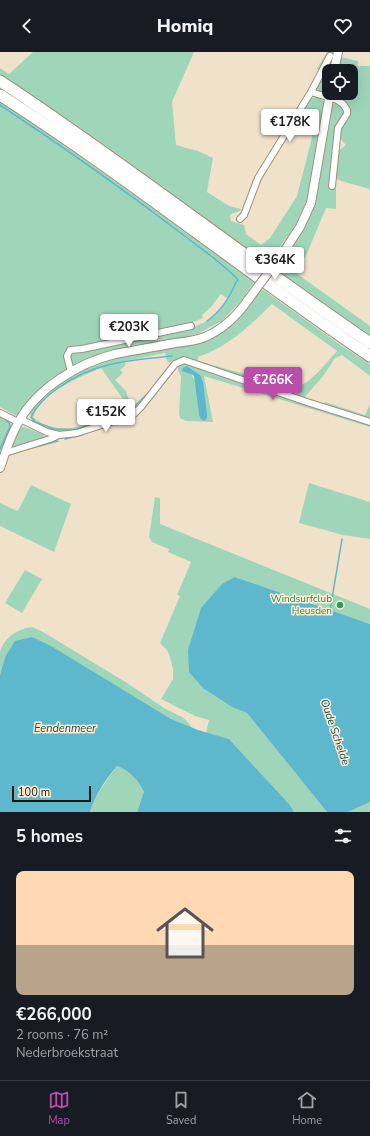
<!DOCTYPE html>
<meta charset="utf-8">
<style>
body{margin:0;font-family:"Nunito Sans",sans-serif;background:#20242c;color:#f1f3f6;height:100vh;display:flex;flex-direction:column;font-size:15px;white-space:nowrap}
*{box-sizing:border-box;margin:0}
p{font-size:13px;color:#9ea1a6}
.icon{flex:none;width:22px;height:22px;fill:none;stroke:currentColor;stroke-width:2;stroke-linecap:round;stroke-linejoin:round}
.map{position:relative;height:760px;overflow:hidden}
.panel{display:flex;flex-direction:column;background:#171b24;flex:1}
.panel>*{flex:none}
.buttons{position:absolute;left:322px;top:12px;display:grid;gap:8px}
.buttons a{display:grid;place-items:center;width:36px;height:36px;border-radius:8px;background:#171b24;box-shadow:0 4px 16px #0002;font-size:20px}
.scale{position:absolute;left:12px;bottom:10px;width:79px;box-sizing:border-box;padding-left:4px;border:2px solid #1a150d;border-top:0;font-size:11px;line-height:14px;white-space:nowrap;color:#1a150d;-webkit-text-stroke:3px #fdefd7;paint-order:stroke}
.price{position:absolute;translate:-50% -34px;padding:0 9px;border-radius:4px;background:#fff;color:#222;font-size:13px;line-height:26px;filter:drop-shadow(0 1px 2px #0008)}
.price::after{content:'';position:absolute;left:50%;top:24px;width:12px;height:9px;margin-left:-6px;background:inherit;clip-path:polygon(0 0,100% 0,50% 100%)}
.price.active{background:#bb4dab;color:#fff}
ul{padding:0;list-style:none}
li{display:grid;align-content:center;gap:8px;height:212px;padding:0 16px}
li span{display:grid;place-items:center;height:124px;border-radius:8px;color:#555}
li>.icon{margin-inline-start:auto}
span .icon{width:72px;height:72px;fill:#fffc;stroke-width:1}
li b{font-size:17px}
h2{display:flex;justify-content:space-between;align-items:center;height:48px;padding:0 16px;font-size:17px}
header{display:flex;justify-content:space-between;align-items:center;height:52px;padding:0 16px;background:#171b24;font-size:18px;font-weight:800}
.menu{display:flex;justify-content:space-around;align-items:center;height:56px;border-top:1px solid #363941;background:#171b24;font-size:11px;color:#9ea1a6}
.menu a{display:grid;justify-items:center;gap:2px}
.menu .active{color:#bb4dab}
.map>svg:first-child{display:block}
.green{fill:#9fd6ba;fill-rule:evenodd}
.water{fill:#5eb8cd}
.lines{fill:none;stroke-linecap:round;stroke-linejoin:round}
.stream{stroke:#5eb8cd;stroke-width:1.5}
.street-casing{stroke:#9d907a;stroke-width:8}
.secondary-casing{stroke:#9d907a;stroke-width:10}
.highway-casing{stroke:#9d907a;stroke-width:13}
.street{stroke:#fff;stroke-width:6}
.secondary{stroke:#fff;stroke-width:8}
.highway{stroke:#fff;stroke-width:11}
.secondary-bridge-casing{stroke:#9d907a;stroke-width:10;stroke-linecap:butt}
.secondary-bridge{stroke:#fff;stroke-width:8}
.leisure-dot{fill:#2e9e5b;stroke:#fdefd7;stroke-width:1.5}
.labels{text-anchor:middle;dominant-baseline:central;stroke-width:3;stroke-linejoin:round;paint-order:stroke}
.leisure-label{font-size:10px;fill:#27864d;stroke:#fdefd7;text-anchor:end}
.water-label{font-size:11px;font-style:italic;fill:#143e47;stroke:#fdefd7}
</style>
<header><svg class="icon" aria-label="back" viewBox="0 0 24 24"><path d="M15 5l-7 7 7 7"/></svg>Homiq<svg class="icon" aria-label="heart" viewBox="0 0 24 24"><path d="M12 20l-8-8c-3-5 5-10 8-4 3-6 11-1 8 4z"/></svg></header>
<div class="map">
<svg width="370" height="760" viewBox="0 0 370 760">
<rect width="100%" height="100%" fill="#f0e2ca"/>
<!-- green -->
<g class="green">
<path d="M33,0h161l-22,50 4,43 22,6 15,7 -6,34 22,14 12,3 -1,2 -9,3 -1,2 1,5 13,4 2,9 15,11 9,-7 27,-42 19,-74 -13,-13c5,-8 15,-21 21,-5l-15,91 -13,30 -29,39c-88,-65 -175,-131 -267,-190v-6l9,6z"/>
<path d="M327,0h8l-4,19h-2v10l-1,7 -2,3 -5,1 -5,-4 3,-18 -2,-1z"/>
<path d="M340,5l18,4v5h12v123l-29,-8 -5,-3 1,-26 9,-7c-9,-8 -7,-16 0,-26l-2,-17 -9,-6 -1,-3h17v-22h-13z"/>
<path d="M0,49c86,59 171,119 254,181l-13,19 -19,20 -25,13 -100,23 -28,11 -19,11 -34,37 -16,-9zM221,242l7,5c-14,21 -22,24 -45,31l-113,24 8,-8c22,-4 45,-8 68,-13 19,-4 39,-7 57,-15l-1,-3 9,-8z"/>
<path d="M333,52h6l6,8 -7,14 -8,62h6v21l-10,-1 -18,43 -12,22 74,53v10l-95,-67 40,-68 8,-41 8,-55z"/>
<path d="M262,237l80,57 28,18v12l-28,-21 -7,3 -11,17 -21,24 -120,-41 -9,2 -4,3 -3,-2 -2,-8 -41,8 2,4 -6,5 3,3 -8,7 11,11 3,9 6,4 1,4 -9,6 -59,18c-12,0 -27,-4 -36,-11l-2,-8c4,-9 12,-15 20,-22 35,-30 68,-35 112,-42 13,-2 30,-2 42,-7 22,-10 43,-35 58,-53zM272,252l65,47c-12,13 -25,32 -43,37l-96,-27v-4c30,-10 52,-31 74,-53zM101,316l29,41c-28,10 -71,33 -97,8 8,-24 46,-40 68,-49z"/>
<path d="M184,311l139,46 2,-7 40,13 5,-11v23l-166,-51 9,46 -27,-1 -6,-3 -1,-5 2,-36 -3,-7v-4zM187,314l13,9 -1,40 -4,-34z"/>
<path d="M0,364l8,4 2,5 -10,28z"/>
<path d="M24,375l19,7 2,3 -2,2 -33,8 10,-19z"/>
<path d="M309,431l61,19v37l-27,-4 -44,-12z"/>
<path d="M31,433l40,19 -17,48 -54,-26v-23l18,8z"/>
<path d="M155,445l5,1v26l210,85v15l-135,-47 -31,112 28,18 15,6 80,99h-33l-4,-7 -61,-66 -23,-6 3,-13 -14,-4 -34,-17 12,-20v-10l-4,-15 -3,-5 -6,-6 20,-47 -3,-1 14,-33 -23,-10 1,-3 -17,-7 -3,-5z"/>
<path d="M25,518l17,9 -20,34 -17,-10z"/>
<path d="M33,575l10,5 84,51 37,25 18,9 4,3 6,8 -21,-9 -166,-62 -5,18c0,-7 0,-17 0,-23 4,-15 19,-24 33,-25z"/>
<path d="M117,714c13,5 21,14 27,27l-7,19h-47c5,-17 17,-32 27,-46z"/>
<path d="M370,750v10h-22z"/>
</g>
<!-- water -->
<g class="water">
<path d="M187,314l13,9 3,7 4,32v4l-3,3 -3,-2 -2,-4 -5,-39 -1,-1 -11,-4 1,-3z"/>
<path d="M235,525l135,47v178l-22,10h-21l-80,-99 -15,-6 -28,-18 -15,-17 -1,-22 13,-42 21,-24z"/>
<path d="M32,585l19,9 120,73 27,11 31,9 61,66 4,7h-157l7,-20c-6,-12 -14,-21 -27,-26 -11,13 -22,29 -27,46h-90v-137l5,-18 10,-16z"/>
</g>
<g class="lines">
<!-- stream -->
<g class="stream">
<path d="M0,53c62,41 123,84 182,129 19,15 40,28 56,46l-2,2c-6,15 -16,30 -29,39"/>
<path d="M146,343l-13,13 -49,19 -11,3 -18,-1 -20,-7 -4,-5c6,-12 17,-22 27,-29 36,-26 72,-28 114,-32"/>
<path d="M65,387l17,-4"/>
<path d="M0,397l10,-22v-3l-4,-4"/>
<path d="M28,397l30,-8"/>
<path d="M330,558l12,-71"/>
</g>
<!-- street casing -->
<g class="street-casing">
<g id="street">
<path d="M311,40l26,8 6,4 4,6v4l-9,14 -6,58"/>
<path d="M240,167l4,-4 14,-37 53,-86 19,-36"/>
<path d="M71,320l-4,-16 3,-6 12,-1 109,-23"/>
<path d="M0,361l18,9"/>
<path d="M20,367l27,13 12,3"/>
<path d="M5,401l45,-14 9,-4 18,-2 46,-15 11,-4 7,-7 34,-43 9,-4 123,42 63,20"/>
</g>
</g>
<!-- secondary casing -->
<g class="secondary-casing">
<g id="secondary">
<path d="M334,19l4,-19"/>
<path d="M285,198l15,-23 11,-24 19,-110"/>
<path d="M0,416c5,-15 10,-31 18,-45 18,-34 60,-60 97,-69 20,-4 40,-7 60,-11 10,-1 20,-2 30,-6 18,-8 32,-21 43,-37"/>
</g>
</g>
<!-- highway casing -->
<g class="highway-casing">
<g id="highway">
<path d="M0,29c126,83 245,177 370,262"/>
<path d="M0,43c127,81 245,177 370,261"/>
</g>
</g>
<!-- street -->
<use href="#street" class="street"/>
<!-- secondary -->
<use href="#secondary" class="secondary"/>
<!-- highway -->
<use href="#highway" class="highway"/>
<!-- secondary-bridge casing -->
<g class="secondary-bridge-casing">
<path id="secondary-bridge" d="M248,248l37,-50"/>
</g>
<!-- secondary-bridge -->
<use href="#secondary-bridge" class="secondary-bridge"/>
</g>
<!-- markers -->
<circle class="leisure-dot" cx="340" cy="553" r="4"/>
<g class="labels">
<!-- leisure labels -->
<g class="leisure-label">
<text x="332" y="547">Windsurfclub<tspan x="332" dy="12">Heusden</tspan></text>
</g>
<!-- water labels -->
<g class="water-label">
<text x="65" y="676">Eendenmeer</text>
<text transform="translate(335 680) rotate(71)">Oude Schelde</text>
</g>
</g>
</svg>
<div class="buttons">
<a><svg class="icon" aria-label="locate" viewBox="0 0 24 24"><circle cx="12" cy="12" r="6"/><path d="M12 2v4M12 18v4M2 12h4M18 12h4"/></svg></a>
</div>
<div class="scale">100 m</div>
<b class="price" style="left:290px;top:91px">€178K</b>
<b class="price" style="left:275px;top:229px">€364K</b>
<b class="price" style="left:129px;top:296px">€203K</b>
<b class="price active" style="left:273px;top:349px">€266K</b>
<b class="price" style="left:106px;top:381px">€152K</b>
</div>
<section class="panel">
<h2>5 homes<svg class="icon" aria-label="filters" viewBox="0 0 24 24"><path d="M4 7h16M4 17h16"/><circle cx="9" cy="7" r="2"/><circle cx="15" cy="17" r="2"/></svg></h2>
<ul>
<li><span style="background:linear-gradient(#ffd9b3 60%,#b9a48a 0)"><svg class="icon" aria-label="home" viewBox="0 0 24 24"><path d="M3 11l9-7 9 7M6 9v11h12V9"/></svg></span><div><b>€266,000</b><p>2 rooms · 76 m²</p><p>Nederbroekstraat</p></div></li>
</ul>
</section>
<nav class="menu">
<a class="active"><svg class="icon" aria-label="map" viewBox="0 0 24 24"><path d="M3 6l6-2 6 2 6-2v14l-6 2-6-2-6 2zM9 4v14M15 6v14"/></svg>Map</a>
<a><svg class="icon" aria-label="saved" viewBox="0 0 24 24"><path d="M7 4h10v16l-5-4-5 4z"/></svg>Saved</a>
<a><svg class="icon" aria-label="home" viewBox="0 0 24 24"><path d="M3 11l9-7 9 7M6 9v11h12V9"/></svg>Home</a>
</nav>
